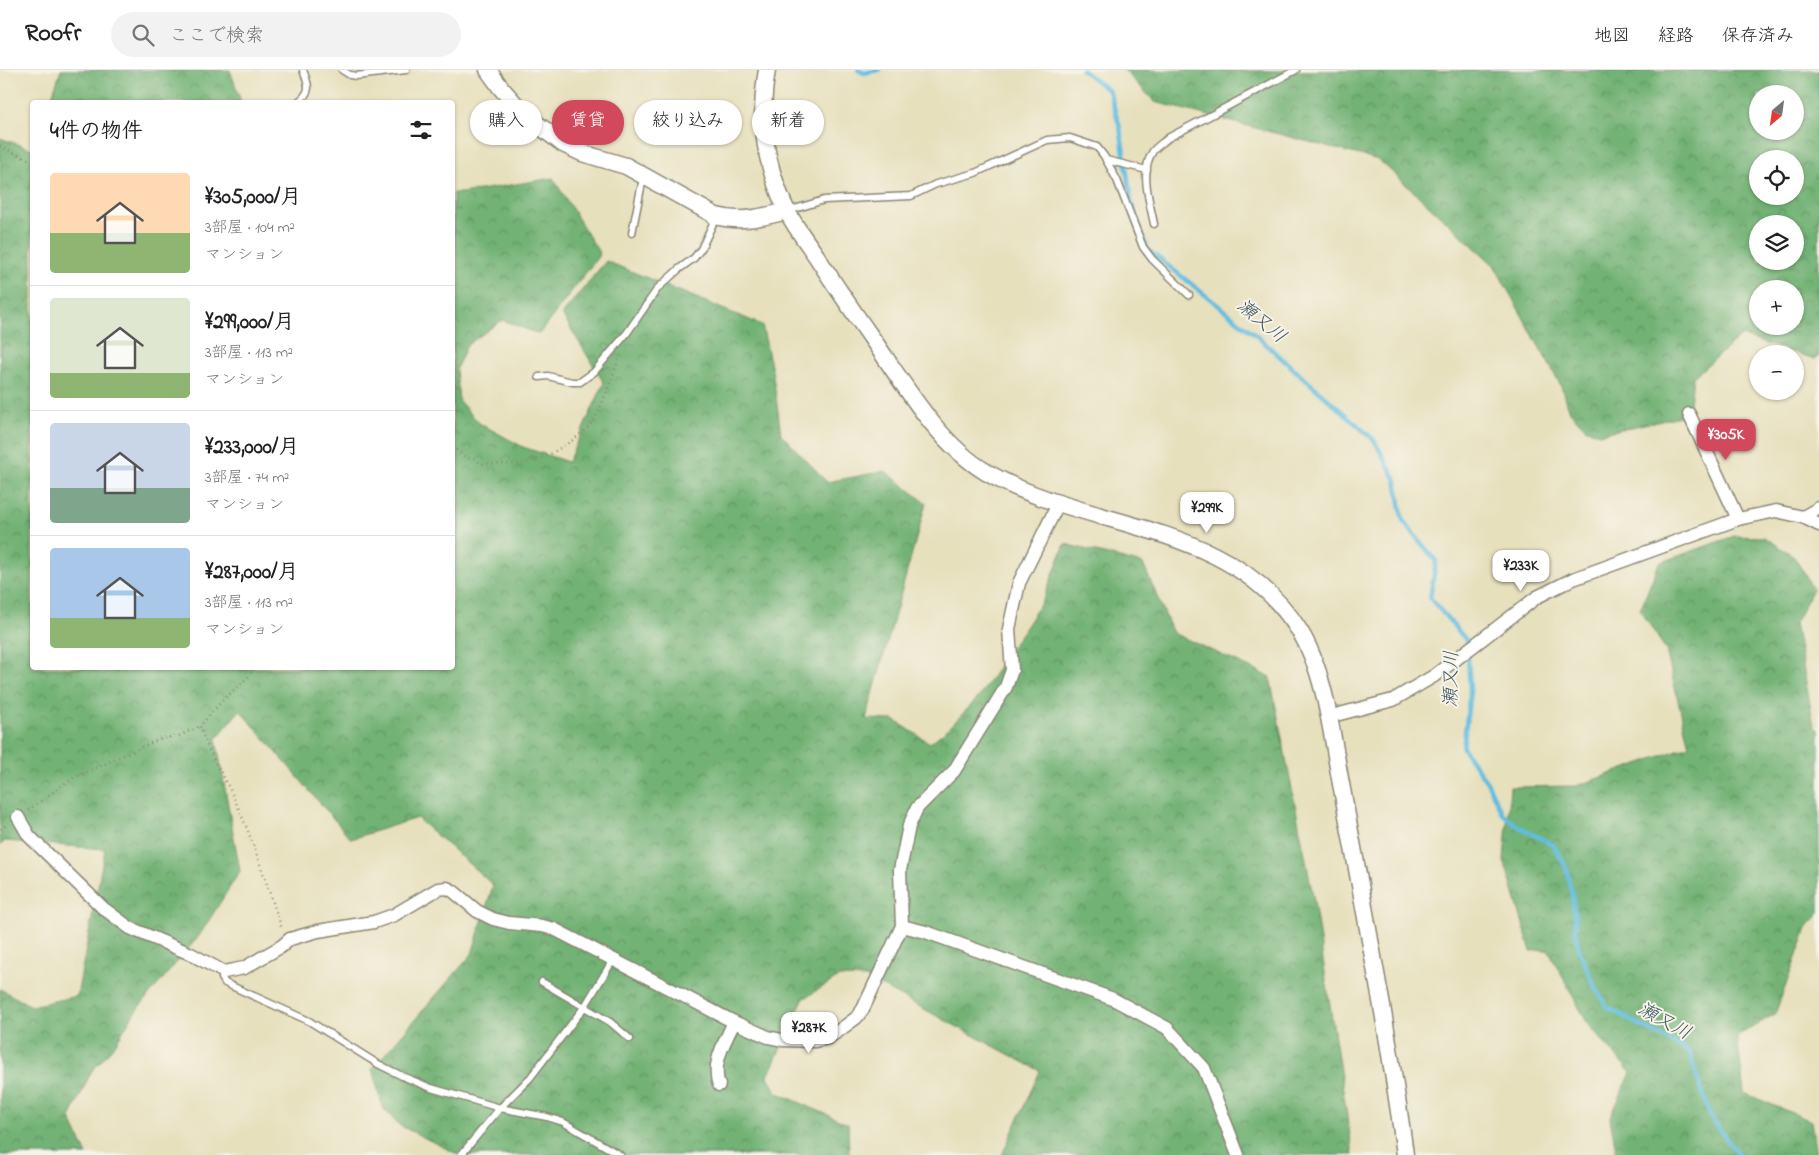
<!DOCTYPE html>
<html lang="ja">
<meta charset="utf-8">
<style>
body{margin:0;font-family:"Indie Flower","Klee One",sans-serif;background:#f2f2f2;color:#202124;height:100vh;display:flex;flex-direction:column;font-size:19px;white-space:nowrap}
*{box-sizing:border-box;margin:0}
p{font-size:16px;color:#757577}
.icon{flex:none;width:28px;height:28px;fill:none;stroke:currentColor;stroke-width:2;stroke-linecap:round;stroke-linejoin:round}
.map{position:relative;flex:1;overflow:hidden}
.drawer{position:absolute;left:30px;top:30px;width:425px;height:570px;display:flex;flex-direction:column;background:#fff;border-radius:5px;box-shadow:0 1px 4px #0004}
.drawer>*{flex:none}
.banner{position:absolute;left:470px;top:30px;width:475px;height:45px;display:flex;gap:10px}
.needle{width:32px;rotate:209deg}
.tools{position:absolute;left:1749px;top:15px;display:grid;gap:10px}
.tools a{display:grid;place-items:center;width:55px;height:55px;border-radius:50%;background:#fff;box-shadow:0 1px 4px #0004;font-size:25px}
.price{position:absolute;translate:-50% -42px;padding:0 11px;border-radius:10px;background:#fff;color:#222;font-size:16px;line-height:32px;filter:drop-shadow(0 1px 2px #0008)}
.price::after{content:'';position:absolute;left:50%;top:30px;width:15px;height:11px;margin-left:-8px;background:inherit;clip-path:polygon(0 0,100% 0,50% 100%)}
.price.selected{background:#d1495b;color:#fff}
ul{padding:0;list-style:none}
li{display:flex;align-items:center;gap:15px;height:125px;padding:0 20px}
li+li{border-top:1px solid #e0e0e0}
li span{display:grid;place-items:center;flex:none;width:140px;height:100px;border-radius:5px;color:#555}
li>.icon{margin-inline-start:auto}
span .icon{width:60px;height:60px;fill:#fffc;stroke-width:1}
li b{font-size:21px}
h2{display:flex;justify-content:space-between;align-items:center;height:60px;padding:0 20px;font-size:21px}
.chip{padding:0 18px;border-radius:22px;background:#fff;box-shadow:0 1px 4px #0004;font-size:18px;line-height:45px}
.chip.selected{background:#d1495b;color:#fff}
header{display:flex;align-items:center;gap:30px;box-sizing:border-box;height:70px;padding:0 25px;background:#fff;border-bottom:1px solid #e0e0e0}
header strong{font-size:24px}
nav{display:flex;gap:28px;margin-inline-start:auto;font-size:18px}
.search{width:350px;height:45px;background:#f2f2f2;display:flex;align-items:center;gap:12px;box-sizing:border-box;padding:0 18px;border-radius:28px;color:#757577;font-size:19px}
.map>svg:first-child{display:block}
.forest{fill:url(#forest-crowns);stroke:#4e6e50;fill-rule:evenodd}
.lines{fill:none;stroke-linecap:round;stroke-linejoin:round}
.stream{stroke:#62bde0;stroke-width:4.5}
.service-casing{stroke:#898674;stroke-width:9}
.minor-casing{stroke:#898674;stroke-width:15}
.tertiary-casing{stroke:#898674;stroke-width:19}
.path{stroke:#898674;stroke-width:2.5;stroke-dasharray:1 4;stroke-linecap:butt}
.service{stroke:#fff;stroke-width:6}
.minor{stroke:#fff;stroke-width:12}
.tertiary{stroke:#fff;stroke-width:16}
.labels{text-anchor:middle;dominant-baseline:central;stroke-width:4;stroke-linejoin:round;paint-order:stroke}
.water-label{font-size:19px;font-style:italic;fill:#3c5761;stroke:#f7f3e8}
</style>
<header>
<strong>Roofr</strong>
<div class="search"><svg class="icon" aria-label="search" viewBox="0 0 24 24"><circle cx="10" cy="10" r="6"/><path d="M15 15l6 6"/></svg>ここで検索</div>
<nav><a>地図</a><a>経路</a><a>保存済み</a></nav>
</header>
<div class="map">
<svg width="1819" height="1085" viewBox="0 0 1819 1085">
<defs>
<pattern id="forest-crowns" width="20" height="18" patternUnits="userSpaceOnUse" patternTransform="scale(1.25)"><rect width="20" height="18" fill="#72b275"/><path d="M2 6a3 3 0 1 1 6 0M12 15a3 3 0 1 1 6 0" fill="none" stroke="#5e9160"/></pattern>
</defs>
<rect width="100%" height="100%" fill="#f7f3e8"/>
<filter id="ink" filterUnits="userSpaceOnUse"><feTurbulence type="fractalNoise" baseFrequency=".02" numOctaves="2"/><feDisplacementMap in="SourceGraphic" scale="10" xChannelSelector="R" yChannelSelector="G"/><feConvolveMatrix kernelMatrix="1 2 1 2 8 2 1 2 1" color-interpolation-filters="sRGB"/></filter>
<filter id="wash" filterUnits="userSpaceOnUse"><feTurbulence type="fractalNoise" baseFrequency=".0096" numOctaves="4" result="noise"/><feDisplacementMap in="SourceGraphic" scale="20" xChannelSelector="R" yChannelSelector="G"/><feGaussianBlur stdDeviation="1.12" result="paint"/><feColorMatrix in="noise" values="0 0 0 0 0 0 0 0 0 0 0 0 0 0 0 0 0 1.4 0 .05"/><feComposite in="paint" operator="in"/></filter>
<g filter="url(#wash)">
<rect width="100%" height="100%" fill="#e7e0bd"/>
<!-- forest -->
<g class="forest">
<path d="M61,0h169l11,32h-191z"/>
<path d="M1124,0l127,1 568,-1v287l-4,2 -74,-23 -48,41 -4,37 -90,20 -14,-6 -15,-16 -9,-26 -67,-121 -115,-105 -224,-58zM1758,24h37v37h-37zM1758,89h37v37h-37zM1758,154h37v37h-37zM1758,219h37v37h-37z"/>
<path d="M0,68l32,11v519h420l1,-475h9l91,-15 47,76 -61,80 -37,-14 -35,25 -11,24 3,32 20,22 44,24 45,15 36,-79 -42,-69 44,-53 156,64 11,50 8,59 46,48 58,-11 41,32 -60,216 28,1 36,23 19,-15 30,-31 64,-97 22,-56 78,20 30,69 97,44 44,224 39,254h-351l38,-84 -174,-93 -27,-1 -36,22 -35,77 8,16 72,32 1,31h-390l-60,-30 -16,-17 -11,-39 100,-115 21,-69 -76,-67 -66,21 -111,-129 -24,29 24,132 -41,65 -65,77 -20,33 -23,26 -21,46 17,37h-87v-166l31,17 46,-10 28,-147 -100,-8 -5,5z"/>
<path d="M1734,466l30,1 30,19 19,33 -18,34 19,103 5,5v183l-11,12 -33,88 -38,22 7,57 67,28 5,34h-199l-7,-37 21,-45 -43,-49 -40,-74 -17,1 -27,-91 6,-73 66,-1 113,-40 -23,-96 -26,-40 19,-47z"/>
</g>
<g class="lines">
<!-- stream -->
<g class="stream">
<path d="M858,0l6,3 15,-3"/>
<path d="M1082,0l27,21 11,36 11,74 16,48 105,83 122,108 22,40 7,41 33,40 -6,37 37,43 3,50 -7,57 25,36 14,29 14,12 37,20 13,22 6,28 6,52 17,40 12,20 82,45 21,64 28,39"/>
</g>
</g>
</g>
<g filter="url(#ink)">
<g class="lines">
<!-- service casing -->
<g class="service-casing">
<g id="service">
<path d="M342,0l8,5 6,1 50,-6"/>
<path d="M298,32c14,-11 11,-16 5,-32"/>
<path d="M1106,90l41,10"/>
<path d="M788,141l36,-11 87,-4 25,-12 39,-11 72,-33 23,-2 27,9 7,9 13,24 26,67 9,12 37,36"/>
<path d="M1154,154c-4,-21 -15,-53 -1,-73 4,-5 11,-9 15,-13l128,-68"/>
<path d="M632,163l11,-55"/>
<path d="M539,307l9,-1 24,6h8l14,-10 33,-39 31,-45 21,-19 15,-11 7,-9 15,-32"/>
<path d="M224,902l-2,6 3,5 84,38 69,43 24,12 29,12 69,20 47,9 16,5 57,33"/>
<path d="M542,912l68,40 20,17"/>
<path d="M461,1085l39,-47 30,-30 55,-72 28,-46"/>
</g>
</g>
<!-- minor casing -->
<g class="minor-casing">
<g id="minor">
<path d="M1689,344l49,105"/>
<path d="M1803,447l16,-9"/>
<path d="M1328,647l65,-17 41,-24 103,-79 36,-18 165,-60 38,-8 27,6 16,8"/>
<path d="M18,747l11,19 74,72 27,20 61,26 33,18 20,-4 38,-22 8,-7 28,-8 56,-9 20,-7 44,-26 9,-1 6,3 24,20 16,8 16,4 33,3 12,3 180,93 34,15 14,3 33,1 12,-3 10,-6 19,-14 7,-9 39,-83 -2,-56 9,-44 8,-18 37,-37 52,-84 6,-17 -3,-41 10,-46 39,-79"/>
<path d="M902,856l24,6 187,67 54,29 37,40 34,87"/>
<path d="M719,1015c-8,-22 6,-43 15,-63"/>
</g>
</g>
<!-- tertiary casing -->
<g class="tertiary-casing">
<g id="tertiary">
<path d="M488,0l13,18 22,25 40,31 19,9 44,13 90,50c25,7 47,1 71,-5"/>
<path d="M767,0c-6,34 -5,69 5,102 4,13 9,27 15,39 8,16 20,31 30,46 17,27 35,53 54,80 32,45 66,106 115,135 103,60 243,47 313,158 27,42 33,109 43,159 14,74 28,149 41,223 8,48 16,95 22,143"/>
</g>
</g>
<!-- path -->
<g class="path">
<path d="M0,76l32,15"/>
<path d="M452,377l12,9 20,8h38l27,-9 24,-15 17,-14 11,-20 18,-47"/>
<path d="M254,598l-6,9 -27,25 -21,24c7,26 22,46 33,70 20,43 34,89 49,133"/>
<path d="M28,740l43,-31 91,-41 17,-2 21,-10"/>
<path d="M0,759l7,-4"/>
</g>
<!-- service -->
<use href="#service" class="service"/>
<!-- minor -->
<use href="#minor" class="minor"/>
<!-- tertiary -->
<use href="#tertiary" class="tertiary"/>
</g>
</g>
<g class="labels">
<!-- water labels -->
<g class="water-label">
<text transform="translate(1261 252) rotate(40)">瀬又川</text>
<text transform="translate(1452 609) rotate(-89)">瀬又川</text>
<text transform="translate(1664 952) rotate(29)">瀬又川</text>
</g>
</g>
</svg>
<div class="tools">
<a><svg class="needle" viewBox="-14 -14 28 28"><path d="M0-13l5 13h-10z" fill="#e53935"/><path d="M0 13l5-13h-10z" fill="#757577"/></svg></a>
<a><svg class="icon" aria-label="locate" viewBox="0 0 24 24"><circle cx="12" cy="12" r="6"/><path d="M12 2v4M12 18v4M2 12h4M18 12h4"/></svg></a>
<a><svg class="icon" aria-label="layers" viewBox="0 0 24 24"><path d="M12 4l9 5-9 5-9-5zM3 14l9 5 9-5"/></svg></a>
<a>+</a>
<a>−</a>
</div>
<b class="price selected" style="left:1726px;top:391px">¥305K</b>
<b class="price" style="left:1207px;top:464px">¥299K</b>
<b class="price" style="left:1521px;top:522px">¥233K</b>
<b class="price" style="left:809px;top:984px">¥287K</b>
<div class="banner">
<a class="chip">購入</a>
<a class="chip selected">賃貸</a>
<a class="chip">絞り込み</a>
<a class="chip">新着</a>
</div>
<section class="drawer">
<h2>4件の物件<svg class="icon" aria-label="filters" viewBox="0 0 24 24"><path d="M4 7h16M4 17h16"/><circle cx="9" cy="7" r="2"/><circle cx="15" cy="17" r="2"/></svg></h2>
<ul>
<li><span style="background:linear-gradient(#ffd9b3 60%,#8fb573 0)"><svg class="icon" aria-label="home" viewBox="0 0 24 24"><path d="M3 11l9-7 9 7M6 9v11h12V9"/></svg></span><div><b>¥305,000/月</b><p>3部屋 · 104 m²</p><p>マンション</p></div></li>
<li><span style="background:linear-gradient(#dfe7d0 75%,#8fb573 0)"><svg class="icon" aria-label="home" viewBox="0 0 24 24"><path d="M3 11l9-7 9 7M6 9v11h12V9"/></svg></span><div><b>¥299,000/月</b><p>3部屋 · 113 m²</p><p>マンション</p></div></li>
<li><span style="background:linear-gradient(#c9d6e8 65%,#7fa58c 0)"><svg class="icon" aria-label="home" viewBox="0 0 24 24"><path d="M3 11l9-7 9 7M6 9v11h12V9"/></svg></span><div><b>¥233,000/月</b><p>3部屋 · 74 m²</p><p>マンション</p></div></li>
<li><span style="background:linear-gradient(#a9c7e8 70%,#8fb573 0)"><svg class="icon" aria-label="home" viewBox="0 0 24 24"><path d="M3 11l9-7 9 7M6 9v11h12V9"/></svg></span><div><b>¥287,000/月</b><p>3部屋 · 113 m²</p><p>マンション</p></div></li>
</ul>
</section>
</div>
